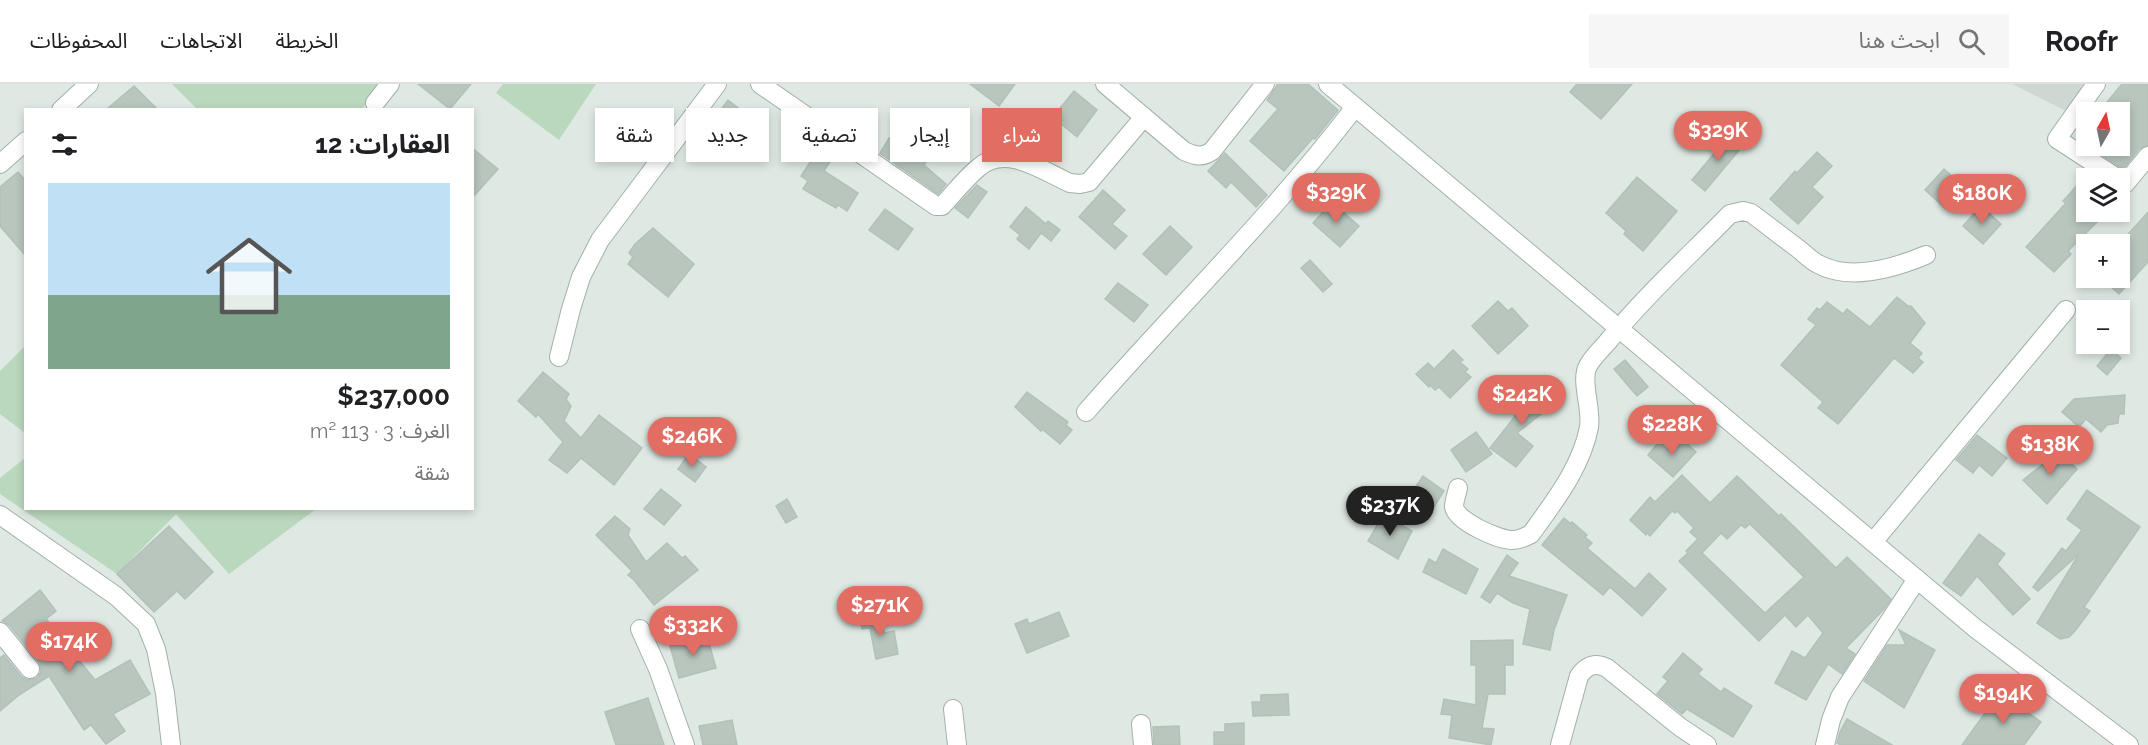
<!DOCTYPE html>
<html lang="ar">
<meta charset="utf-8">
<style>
body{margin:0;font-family:Raleway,"Noto Sans Arabic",sans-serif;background:#f6f6f6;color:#202124;direction:rtl;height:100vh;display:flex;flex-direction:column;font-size:22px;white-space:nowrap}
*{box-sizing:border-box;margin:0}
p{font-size:20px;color:#757577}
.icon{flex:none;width:33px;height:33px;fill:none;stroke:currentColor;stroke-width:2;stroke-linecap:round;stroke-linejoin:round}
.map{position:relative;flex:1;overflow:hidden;direction:ltr}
.panel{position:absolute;left:24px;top:24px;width:450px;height:402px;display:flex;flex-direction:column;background:#fff;border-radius:0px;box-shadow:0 3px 9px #0003;direction:rtl}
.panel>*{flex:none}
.banner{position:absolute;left:492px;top:24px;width:570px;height:54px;direction:rtl;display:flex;gap:12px}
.needle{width:39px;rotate:9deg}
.fabs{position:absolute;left:2076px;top:18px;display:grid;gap:12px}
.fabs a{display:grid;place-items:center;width:54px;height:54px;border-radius:0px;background:#fff;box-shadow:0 3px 9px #0003;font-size:30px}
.price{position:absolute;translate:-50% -51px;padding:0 14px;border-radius:21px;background:#e26e63;color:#fff;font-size:20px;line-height:39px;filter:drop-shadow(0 2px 3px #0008)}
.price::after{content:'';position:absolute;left:50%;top:36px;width:18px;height:14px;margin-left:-9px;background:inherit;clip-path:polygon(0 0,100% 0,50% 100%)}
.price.active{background:#222;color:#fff}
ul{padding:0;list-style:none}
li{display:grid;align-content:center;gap:12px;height:318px;padding:0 24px}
li span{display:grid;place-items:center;height:186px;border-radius:0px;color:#555}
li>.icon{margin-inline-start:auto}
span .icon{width:108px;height:108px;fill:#fffc;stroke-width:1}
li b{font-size:26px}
h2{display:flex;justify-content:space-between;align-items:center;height:72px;padding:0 24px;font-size:26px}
.pill{padding:0 21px;border-radius:0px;background:#fff;box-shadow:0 3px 9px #0003;font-size:21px;line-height:54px}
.pill.active{background:#e26e63;color:#fff}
header{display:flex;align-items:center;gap:36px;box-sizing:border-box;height:84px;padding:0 30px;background:#fff;border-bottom:2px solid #e0e0e0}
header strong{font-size:28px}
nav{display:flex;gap:33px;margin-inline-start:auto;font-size:21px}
.search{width:420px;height:54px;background:#f6f6f6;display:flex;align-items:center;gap:15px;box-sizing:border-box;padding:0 21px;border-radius:0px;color:#757577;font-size:22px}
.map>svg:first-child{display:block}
.built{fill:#ced8d2}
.green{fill:#bad8bd}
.building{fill:#b8c6be;stroke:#b2c1b9;stroke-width:1.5;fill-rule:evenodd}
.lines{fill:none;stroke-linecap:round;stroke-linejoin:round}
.minor-casing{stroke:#a3b0a9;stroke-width:20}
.minor{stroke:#fff;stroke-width:18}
</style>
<header>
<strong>Roofr</strong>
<div class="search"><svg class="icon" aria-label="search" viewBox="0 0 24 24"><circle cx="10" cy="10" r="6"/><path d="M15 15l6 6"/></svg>ابحث هنا</div>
<nav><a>الخريطة</a><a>الاتجاهات</a><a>المحفوظات</a></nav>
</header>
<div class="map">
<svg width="2148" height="661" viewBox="0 0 2148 661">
<rect width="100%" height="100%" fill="#dfe9e3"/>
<!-- built -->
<path class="built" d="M2012,0h79l-23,28z"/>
<!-- green -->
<g class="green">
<path d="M172,0h210l-21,26 -164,-1z"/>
<path d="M503,0h93l-37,56 -63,-47z"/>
<path d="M25,262v87l-25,-19v-43z"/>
<path d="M25,374l1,50 290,1 -87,65 -53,-60 -59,60 -117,-80v-16z"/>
</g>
<!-- building -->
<g class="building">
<path d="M418,0h53l-21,25z"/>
<path d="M970,0h45l-16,22z"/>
<path d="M1278,0h30l30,26 -23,29 -2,-1 -29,33 -34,-30 28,-32 -11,-9z"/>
<path d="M1577,0h55l-31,35 -31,-27z"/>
<path d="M2122,0h26v61l-9,4 -16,20 -34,-23h31v-34h-21z"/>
<path d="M134,2l24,24h-52z"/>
<path d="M1074,7l23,19 -20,27 -17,-14 3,-4 -7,-6z"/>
<path d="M728,16l40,31 -21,19 -9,-7h-18l3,-12 -11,-9z"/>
<path d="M1732,48l13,11 -40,48 -13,-11z"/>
<path d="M889,54l37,24 -2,3 22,19 -8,10 -58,-41z"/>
<path d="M820,63l14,8 -10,16 34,22 -11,18 -9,-6 -2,3 -33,-19 5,-8 -7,-5z"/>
<path d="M472,64l26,21 -26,29z"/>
<path d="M1817,68l15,14 -20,21 11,10 -25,27 -28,-25 25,-28 2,2z"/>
<path d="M1225,69l42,42 -11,12 -25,-25 -5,6 -18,-17z"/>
<path d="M1944,85l20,18 -19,21 -20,-18z"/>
<path d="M18,88l8,9v75l-26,-30v-39z"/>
<path d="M2088,89l9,5h-11v34h21l-39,39 3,3 -17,18 -28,-25 40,-44 -3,-2z"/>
<path d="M1637,93l40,34 -34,40 -19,-17 2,-3 -20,-18z"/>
<path d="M977,101l10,7 -19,26 -13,-10z"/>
<path d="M1103,106l22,20 -13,14 15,12 -12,13 -36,-32z"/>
<path d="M1332,118l27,24 -19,21 -27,-24z"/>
<path d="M1981,122l20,18 -18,20 -20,-18z"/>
<path d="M1026,123l20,17 2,-3 12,9 -9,11 -10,-8 -12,16 -12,-10 3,-4 -10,-8z"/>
<path d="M885,125l28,20 -15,21 -29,-20z"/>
<path d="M2148,128v50l-29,32 -18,-16h19v-35z"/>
<path d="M1170,142l22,21 -26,28 -23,-21z"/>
<path d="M653,144l41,36 -26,33 -40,-33 5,-7 -4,-4 6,-9z"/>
<path d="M1310,176l22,24 -9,8 -22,-24z"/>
<path d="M1118,199l30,22 -14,17 -29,-23z"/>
<path d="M1897,213l11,9h3l14,17 -15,20 12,10 -4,5 5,4 -10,11 -19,-15 -56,66 -20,-16 5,-6 -42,-37 35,-40 -8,-6 9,-11 3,2 7,-8 16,12 4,-5 23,18z"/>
<path d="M1498,217l10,10 4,-3 16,18 -30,28 -26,-28z"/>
<path d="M2111,265l10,9 -14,17 -10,-9z"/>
<path d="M1453,266l10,10 -3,2 8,7 -3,3 6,5 -21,21 -11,-11 -4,3 -5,-5 -1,2 -13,-13 12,-11 6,6z"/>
<path d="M1625,276l23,27 -11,9 -23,-27z"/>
<path d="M543,288l26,22 -3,5 5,7 -7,15 17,17 18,-23 43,33 -28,37 -33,-27 -14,15 -18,-13 14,-18 -25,-28 -2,3 -18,-16z"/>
<path d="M1542,300l14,18 -39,31 16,13 -17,21 -26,-19 26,-33 -5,-7z"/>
<path d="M1027,308l41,30 -2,3 6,5 -12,14 -18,-15 -1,2 -26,-24z"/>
<path d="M2125,311l-1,19h-5l-1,9 -11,2 -6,7 -15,-13 -7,8 -17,-15 12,-13z"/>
<path d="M1476,348l16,22 -26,18 -15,-22z"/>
<path d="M1977,351l30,23 -15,18 -13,-11 -6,8 -17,-13z"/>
<path d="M1681,354l15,14 -23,25 -25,-22 11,-13 11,9z"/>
<path d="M2048,368l6,1 4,6 7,-2 12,12 -30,35 -24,-24 19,-15 1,-10z"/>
<path d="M689,370l17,13 -11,15 -17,-13z"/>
<path d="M1682,391l28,28 27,-27 42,40 2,-2 55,54 11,-11 44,42 -7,10 -38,39 9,6 -13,20 -14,-10 -22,36 -31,-17 17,-32 13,7 18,-25 -15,-18 -12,12 -11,-12 -26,26 -80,-80 9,-8 -2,-2 12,-12 -8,-7 4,-4 -17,-17 -2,2 -3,-2 -22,25 -3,-3 -1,2 -16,-15 20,-23 5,5zM1750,440l54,53 -39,36 -63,-60 19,-20 6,6 14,-14 4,3z"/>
<path d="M1423,392l21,15 -14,22 -22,-15z"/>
<path d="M661,405l20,16 -17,20 -20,-16z"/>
<path d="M2087,406l53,37 -56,80 6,4 -15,20 -6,6 -9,2 -23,-16 42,-69 -41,37 -5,-4 29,-39 4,3 16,-21 -15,-11z"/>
<path d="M787,415l10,18 -11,6 -10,-17z"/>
<path d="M1383,431l29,16 -14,28 -30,-18z"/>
<path d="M615,432l15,13 -2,6 18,27 21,-19 15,15 3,-2 13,14 -44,35 -20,-25 -6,-5 4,-4 -36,-36z"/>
<path d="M1564,434l7,6 1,-2 15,13 -2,2 7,6 -5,5 48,41 14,-16 17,16 -24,27 -32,-29 -7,8 -61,-50z"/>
<path d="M169,442l44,46 -28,27 -8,-8 -23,21 -37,-38z"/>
<path d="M1979,450l26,20 -8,10 33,35 -17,16 -36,-39 -16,20 -18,-13z"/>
<path d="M1443,465l35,20 -12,25 -43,-22 6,-13 7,4z"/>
<path d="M1507,471l11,8 -9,13 58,19 -13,35 -4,20 -27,-6 7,-35 -17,-6 -16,-10 -7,10 -9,-6z"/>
<path d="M40,506l16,21 -10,8 49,61 35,-20 20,34 -37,20 12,17 -19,13 -15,-19 -7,5 -35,-54 -30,19 -19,16v-53l4,-3 17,21 6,4 10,-2 4,-6 -2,-10 -30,-37 -7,-4z"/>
<path d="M1059,528l10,24 -42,17 -12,-29 12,-5 2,5z"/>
<path d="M873,529l1,6 7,-1 3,15 10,-2 4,23 -22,5 -6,-31 -8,1 -3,-14z"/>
<path d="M1899,546l36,20 -31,58 -40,-27 23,-36h19z"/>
<path d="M707,552l9,32 -37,10 -9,-32z"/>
<path d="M1513,556v25h-8v29h-17l-6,34 12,1 -3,16 -42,-7 3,-23 -11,-1 3,-15 32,6v-40h-5v-24z"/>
<path d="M1683,569l19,16 -4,5 23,18 3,-4 28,18 -19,31 -46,-28 -5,5 -25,-20 11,-13 -5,-4z"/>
<path d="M2000,608l41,30 -17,23h-62z"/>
<path d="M1288,610l1,21 -36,1 -1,-14h9v-7z"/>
<path d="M648,614l16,47h-48l-11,-33z"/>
<path d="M1847,635l45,26h-51l-4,-2 3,-11z"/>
<path d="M732,636l5,25h-34l-4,-19z"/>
<path d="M1244,639v22h-30v-13h11v-8z"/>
<path d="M1179,642l1,19h-26l-1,-18z"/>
</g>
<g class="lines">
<!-- minor casing -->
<g class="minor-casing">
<g id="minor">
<path d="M760,0l176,122h6c12,-13 23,-27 36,-38 27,-25 65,3 92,15l10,1 9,-2 55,-65"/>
<path d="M1105,0l79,67c11,5 18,7 28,0l53,-67"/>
<path d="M1328,0l647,544 154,117"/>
<path d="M2096,0l-39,55 60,39"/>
<path d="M375,19l15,-19"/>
<path d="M61,26l28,-26"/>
<path d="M0,80l26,-23"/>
<path d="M2120,96l5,4 23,-28"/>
<path d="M559,273l12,-48 10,-32 19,-37 117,-156"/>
<path d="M1086,328c89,-102 187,-197 269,-305"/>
<path d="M1458,404c-1,5 -4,13 -4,19 3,15 45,33 59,33 7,0 12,-3 18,-6 23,-32 51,-68 58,-107 3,-18 -8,-44 -2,-59 4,-10 16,-20 23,-29 36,-44 80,-84 120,-125l13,-3 8,2c15,11 30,23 45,34 7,5 14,13 22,17 33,18 77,4 108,-9"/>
<path d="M0,431l116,81 30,28 10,25 9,44 6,52"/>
<path d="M1873,458l193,-232"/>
<path d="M640,545l18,40 27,76"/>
<path d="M0,548l30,37"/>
<path d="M953,625l4,36"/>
<path d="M1141,640l2,21"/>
<path d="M1560,661l19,-69c8,-11 16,-14 28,-8l73,59 27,18"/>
<path d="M1825,661l6,-25 9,-23 77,-118"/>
</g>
</g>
<!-- minor -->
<use href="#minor" class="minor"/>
</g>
</svg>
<div class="fabs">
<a><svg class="needle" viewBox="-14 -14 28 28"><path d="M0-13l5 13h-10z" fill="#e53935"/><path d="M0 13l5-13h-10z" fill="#757577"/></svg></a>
<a><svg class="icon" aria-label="layers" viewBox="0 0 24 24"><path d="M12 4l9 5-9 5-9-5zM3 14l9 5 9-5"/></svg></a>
<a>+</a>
<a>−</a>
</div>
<b class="price" style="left:1718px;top:78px">$329K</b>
<b class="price" style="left:1336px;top:140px">$329K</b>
<b class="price" style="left:1982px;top:141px">$180K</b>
<b class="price" style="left:1522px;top:342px">$242K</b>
<b class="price" style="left:1672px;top:372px">$228K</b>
<b class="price" style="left:692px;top:384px">$246K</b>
<b class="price" style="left:2050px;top:392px">$138K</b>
<b class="price active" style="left:1390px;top:453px">$237K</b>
<b class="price" style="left:880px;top:553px">$271K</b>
<b class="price" style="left:693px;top:573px">$332K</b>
<b class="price" style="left:69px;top:589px">$174K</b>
<b class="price" style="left:2003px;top:641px">$194K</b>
<div class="banner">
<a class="pill active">شراء</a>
<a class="pill">إيجار</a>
<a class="pill">تصفية</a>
<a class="pill">جديد</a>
<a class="pill">شقة</a>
</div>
<section class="panel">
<h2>العقارات: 12<svg class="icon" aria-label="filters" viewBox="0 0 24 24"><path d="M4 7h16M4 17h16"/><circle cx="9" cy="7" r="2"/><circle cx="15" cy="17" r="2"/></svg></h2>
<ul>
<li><span style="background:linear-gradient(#bfe0f5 60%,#7fa58c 0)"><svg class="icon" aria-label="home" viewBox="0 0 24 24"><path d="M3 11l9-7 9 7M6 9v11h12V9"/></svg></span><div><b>$237,000</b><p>الغرف: 3 · 113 m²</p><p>شقة</p></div></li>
</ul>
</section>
</div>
